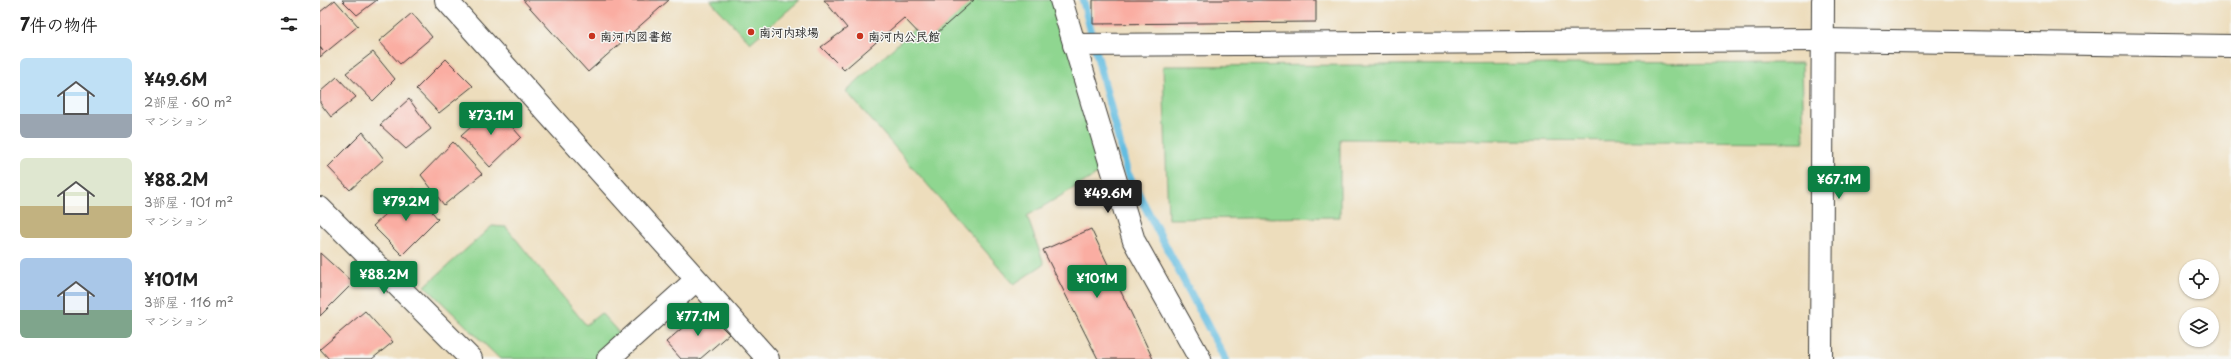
<!DOCTYPE html>
<html lang="ja">
<meta charset="utf-8">
<style>
body{margin:0;font-family:"Playpen Sans","Klee One",sans-serif;background:#f6f6f6;color:#222;height:100vh;display:flex;flex-direction:column;font-size:15px;white-space:nowrap}
*{box-sizing:border-box;margin:0}
p{font-size:13px;color:#767676}
.icon{flex:none;width:22px;height:22px;fill:none;stroke:currentColor;stroke-width:2;stroke-linecap:round;stroke-linejoin:round}
.map{position:relative;flex:1;overflow:hidden}
.sheet{display:flex;flex-direction:column;background:#fff;width:320px}
.sheet>*{flex:none}
.fabs{position:absolute;left:1859px;top:259px;display:grid;gap:8px}
.fabs a{display:grid;place-items:center;width:40px;height:40px;border-radius:50%;background:#fff;box-shadow:0 1px 3px #0004;font-size:20px}
.price{position:absolute;translate:-50% -34px;padding:0 9px;border-radius:4px;background:#0b8043;color:#fff;font-size:13px;line-height:26px;filter:drop-shadow(0 1px 2px #0008)}
.price::after{content:'';position:absolute;left:50%;top:24px;width:12px;height:9px;margin-left:-6px;background:inherit;clip-path:polygon(0 0,100% 0,50% 100%)}
.price.current{background:#222;color:#fff}
ul{padding:0;list-style:none}
li{display:flex;align-items:center;gap:12px;height:100px;padding:0 20px}
li span{display:grid;place-items:center;flex:none;width:112px;height:80px;border-radius:6px;color:#555}
li>.icon{margin-inline-start:auto}
span .icon{width:48px;height:48px;fill:#fffc;stroke-width:1}
li b{font-size:17px}
h2{display:flex;justify-content:space-between;align-items:center;height:48px;padding:0 20px;font-size:17px}
main{display:flex;flex:1;min-height:0}
.map>svg:first-child{display:block}
.green{fill:#8fd690;stroke:#567956}
.lines{fill:none;stroke-linecap:round;stroke-linejoin:round}
.stream{stroke:#64bde1;stroke-width:8}
.building{fill:#faada2}
.minor-casing{stroke:#3b3934;stroke-width:24}
.minor{stroke:#fff;stroke-width:22}
.poi-dot{fill:#c8321e;stroke:#f6f6f2;stroke-width:1.5}
.labels{text-anchor:middle;dominant-baseline:central;stroke-width:3;stroke-linejoin:round;paint-order:stroke}
.poi-label{font-size:12px;font-weight:bold;fill:#1c1c1c;stroke:#f6f6f2;text-anchor:start}
</style>
<main>
<section class="sheet">
<h2>7件の物件<svg class="icon" aria-label="filters" viewBox="0 0 24 24"><path d="M4 7h16M4 17h16"/><circle cx="9" cy="7" r="2"/><circle cx="15" cy="17" r="2"/></svg></h2>
<ul>
<li><span style="background:linear-gradient(#bfe0f5 70%,#9aa5b1 0)"><svg class="icon" aria-label="home" viewBox="0 0 24 24"><path d="M3 11l9-7 9 7M6 9v11h12V9"/></svg></span><div><b>¥49.6M</b><p>2部屋 · 60 m²</p><p>マンション</p></div></li>
<li><span style="background:linear-gradient(#dfe7d0 60%,#c2b280 0)"><svg class="icon" aria-label="home" viewBox="0 0 24 24"><path d="M3 11l9-7 9 7M6 9v11h12V9"/></svg></span><div><b>¥88.2M</b><p>3部屋 · 101 m²</p><p>マンション</p></div></li>
<li><span style="background:linear-gradient(#a9c7e8 65%,#7fa58c 0)"><svg class="icon" aria-label="home" viewBox="0 0 24 24"><path d="M3 11l9-7 9 7M6 9v11h12V9"/></svg></span><div><b>¥101M</b><p>3部屋 · 116 m²</p><p>マンション</p></div></li>
</ul>
</section>
<div class="map">
<svg width="1911" height="359" viewBox="0 0 1911 359">
<rect width="100%" height="100%" fill="#f6f6f2"/>
<filter id="ink" filterUnits="userSpaceOnUse"><feTurbulence type="fractalNoise" baseFrequency=".025" numOctaves="2"/><feDisplacementMap in="SourceGraphic" scale="8" xChannelSelector="R" yChannelSelector="G"/><feConvolveMatrix kernelMatrix="1 2 1 2 8 2 1 2 1" color-interpolation-filters="sRGB"/></filter>
<filter id="wash" filterUnits="userSpaceOnUse"><feTurbulence type="fractalNoise" baseFrequency=".012" numOctaves="4" result="noise"/><feDisplacementMap in="SourceGraphic" scale="16" xChannelSelector="R" yChannelSelector="G"/><feGaussianBlur stdDeviation="0.9" result="paint"/><feColorMatrix in="noise" values="0 0 0 0 0 0 0 0 0 0 0 0 0 0 0 0 0 1.4 0 .05"/><feComposite in="paint" operator="in"/></filter>
<g filter="url(#wash)">
<rect width="100%" height="100%" fill="#edddbc"/>
<!-- green -->
<g class="green">
<path d="M390,0h90l-50,43z"/>
<path d="M653,0h89l49,166 -84,50 17,48 -30,20 -168,-193 68,-62 13,13z"/>
<path d="M1482,63l2,79 -464,-3v78l-172,2 -5,-153z"/>
<path d="M172,226l14,1 80,98 15,-12 21,23 -26,23h-96l-75,-73z"/>
</g>
<g class="lines">
<!-- stream -->
<path class="stream" d="M763,0l44,172 98,187"/>
</g>
<g id="blocks">
<!-- building -->
<g class="building">
<path d="M15,0l23,26 -38,31v-9l3,3 -3,-4v-35z"/>
<path d="M22,0h35l-20,15z"/>
<path d="M203,0h146l-81,72z"/>
<path d="M504,0h150l-47,42 -23,-24 -60,52 -23,-23 26,-19z"/>
<path d="M773,0h223v22l-223,2z"/>
<path d="M92,13l20,24 -32,27 -21,-23z"/>
<path d="M53,52l22,27 -22,22 -27,-28z"/>
<path d="M126,59l27,27 -34,27 -23,-24z"/>
<path d="M17,77l19,20 -25,20 -11,-14v-11z"/>
<path d="M89,99l22,30 -25,20 -26,-24z"/>
<path d="M174,106l27,31 -31,30 -29,-31z"/>
<path d="M43,132l21,27 -34,31 -22,-23z"/>
<path d="M133,142l29,32 -38,31 -23,-30z"/>
<path d="M93,189l25,30 -36,36 -29,-29z"/>
<path d="M771,229l62,130h-55l-55,-109z"/>
<path d="M0,253l33,30 -33,33z"/>
<path d="M384,309l25,25 -29,25h-19l-15,-17z"/>
<path d="M45,311l28,31 -21,17h-43l-9,-10z"/>
</g>
</g>
</g>
<g filter="url(#ink)">
<use href="#blocks" fill-opacity="0" stroke="#3b3934" stroke-width="1"/>
<g class="lines">
<!-- minor casing -->
<g class="minor-casing">
<g id="minor">
<path d="M126,0l322,359"/>
<path d="M741,0l73,241 66,118"/>
<path d="M754,45l748,-5 409,6"/>
<path d="M0,208l151,151"/>
<path d="M288,359l88,-79"/>
<path d="M1501,359l2,-359"/>
</g>
</g>
<!-- minor -->
<use href="#minor" class="minor"/>
</g>
</g>
<!-- markers -->
<g class="poi-dot">
<circle cx="431" cy="32" r="4"/>
<circle cx="272" cy="36" r="4"/>
<circle cx="540" cy="36" r="4"/>
</g>
<g class="labels">
<!-- poi labels -->
<g class="poi-label">
<text x="439" y="32">南河内球場</text>
<text x="280" y="36">南河内図書館</text>
<text x="548" y="36">南河内公民館</text>
</g>
</g>
</svg>
<div class="fabs">
<a><svg class="icon" aria-label="locate" viewBox="0 0 24 24"><circle cx="12" cy="12" r="6"/><path d="M12 2v4M12 18v4M2 12h4M18 12h4"/></svg></a>
<a><svg class="icon" aria-label="layers" viewBox="0 0 24 24"><path d="M12 4l9 5-9 5-9-5zM3 14l9 5 9-5"/></svg></a>
</div>
<b class="price" style="left:171px;top:136px">¥73.1M</b>
<b class="price" style="left:1519px;top:200px">¥67.1M</b>
<b class="price current" style="left:788px;top:214px">¥49.6M</b>
<b class="price" style="left:86px;top:222px">¥79.2M</b>
<b class="price" style="left:64px;top:295px">¥88.2M</b>
<b class="price" style="left:777px;top:299px">¥101M</b>
<b class="price" style="left:378px;top:337px">¥77.1M</b>
</div>
</main>
